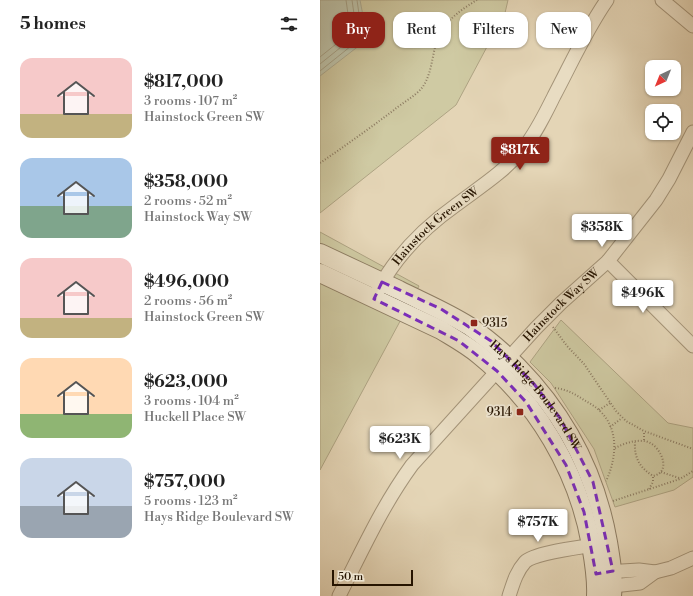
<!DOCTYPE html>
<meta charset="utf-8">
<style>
body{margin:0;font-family:"Libre Bodoni",serif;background:#f6f6f6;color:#222;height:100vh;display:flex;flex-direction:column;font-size:15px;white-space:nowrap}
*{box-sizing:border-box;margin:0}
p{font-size:13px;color:#767676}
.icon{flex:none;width:22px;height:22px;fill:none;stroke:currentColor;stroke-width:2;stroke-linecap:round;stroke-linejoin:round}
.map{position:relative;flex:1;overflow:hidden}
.side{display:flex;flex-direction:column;background:#fff;width:320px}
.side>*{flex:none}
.guide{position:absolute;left:12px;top:12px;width:301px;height:36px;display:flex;gap:8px}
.needle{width:26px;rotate:223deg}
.tools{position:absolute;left:325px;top:60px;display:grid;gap:8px}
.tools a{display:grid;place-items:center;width:36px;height:36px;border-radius:8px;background:#fff;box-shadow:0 1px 3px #0004;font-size:20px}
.scale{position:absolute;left:12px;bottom:10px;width:81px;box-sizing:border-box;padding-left:4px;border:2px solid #261400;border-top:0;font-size:11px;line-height:14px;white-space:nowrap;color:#261400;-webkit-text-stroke:3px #ede4d0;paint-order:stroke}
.price{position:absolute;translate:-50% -34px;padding:0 9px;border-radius:4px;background:#fff;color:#222;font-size:13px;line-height:26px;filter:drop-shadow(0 1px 2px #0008)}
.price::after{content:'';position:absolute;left:50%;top:24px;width:12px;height:9px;margin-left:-6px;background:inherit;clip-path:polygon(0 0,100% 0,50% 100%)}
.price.current{background:#8f2418;color:#fff}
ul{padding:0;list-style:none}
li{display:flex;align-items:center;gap:12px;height:100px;padding:0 20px}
li span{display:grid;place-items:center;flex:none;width:112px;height:80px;border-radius:12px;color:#555}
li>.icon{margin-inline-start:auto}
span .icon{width:48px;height:48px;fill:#fffc;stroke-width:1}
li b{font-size:17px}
h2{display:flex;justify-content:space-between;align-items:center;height:48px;padding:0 20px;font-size:17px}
.chip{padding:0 14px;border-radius:12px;background:#fff;box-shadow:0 1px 3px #0004;font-size:14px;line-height:36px}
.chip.current{background:#8f2418;color:#fff}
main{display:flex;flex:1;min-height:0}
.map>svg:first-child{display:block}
.green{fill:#b6bc8c;stroke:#6e6846}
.water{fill:#97b9a8;stroke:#6a7765}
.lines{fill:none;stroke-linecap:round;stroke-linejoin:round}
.shore{stroke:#5e6654;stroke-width:1}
.street-casing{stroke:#56442e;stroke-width:15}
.secondary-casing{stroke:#261400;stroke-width:20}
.path{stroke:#261400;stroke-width:2;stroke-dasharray:1 2;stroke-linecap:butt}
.street{stroke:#ede4d0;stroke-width:13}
.secondary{stroke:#ede4d0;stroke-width:18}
.marked{fill:none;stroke:#7b2cbf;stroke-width:3;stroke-dasharray:8 5;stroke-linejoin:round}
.poi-dot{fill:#8f2418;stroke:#ede4d0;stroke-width:1.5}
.labels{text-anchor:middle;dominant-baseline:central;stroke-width:3.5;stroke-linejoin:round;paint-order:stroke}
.street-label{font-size:12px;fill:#261400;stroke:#ede4d0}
.poi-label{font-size:12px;fill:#261400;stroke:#ede4d0;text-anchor:start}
</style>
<main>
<section class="side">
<h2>5 homes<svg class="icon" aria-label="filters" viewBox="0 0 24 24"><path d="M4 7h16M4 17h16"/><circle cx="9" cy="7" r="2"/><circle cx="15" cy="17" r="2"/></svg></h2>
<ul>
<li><span style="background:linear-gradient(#f6c9c9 70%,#c2b280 0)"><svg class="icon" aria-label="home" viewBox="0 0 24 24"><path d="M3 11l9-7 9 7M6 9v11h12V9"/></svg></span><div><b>$817,000</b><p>3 rooms · 107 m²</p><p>Hainstock Green SW</p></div></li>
<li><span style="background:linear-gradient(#a9c7e8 60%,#7fa58c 0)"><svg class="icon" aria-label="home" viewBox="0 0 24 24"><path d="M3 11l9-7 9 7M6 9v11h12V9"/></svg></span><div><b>$358,000</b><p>2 rooms · 52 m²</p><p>Hainstock Way SW</p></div></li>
<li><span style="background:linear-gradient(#f6c9c9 75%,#c2b280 0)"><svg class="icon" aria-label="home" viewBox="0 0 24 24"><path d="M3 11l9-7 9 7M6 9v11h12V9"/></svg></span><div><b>$496,000</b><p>2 rooms · 56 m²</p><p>Hainstock Green SW</p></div></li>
<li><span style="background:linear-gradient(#ffd9b3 70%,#8fb573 0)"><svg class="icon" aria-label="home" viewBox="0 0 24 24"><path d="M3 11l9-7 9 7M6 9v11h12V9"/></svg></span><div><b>$623,000</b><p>3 rooms · 104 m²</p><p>Huckell Place SW</p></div></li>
<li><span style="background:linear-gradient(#c9d6e8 60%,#9aa5b1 0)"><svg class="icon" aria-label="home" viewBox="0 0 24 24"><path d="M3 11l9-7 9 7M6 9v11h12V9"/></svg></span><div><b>$757,000</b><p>5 rooms · 123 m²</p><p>Hays Ridge Boulevard SW</p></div></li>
</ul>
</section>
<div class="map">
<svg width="373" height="596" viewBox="0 0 373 596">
<rect width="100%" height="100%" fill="#e4d5b6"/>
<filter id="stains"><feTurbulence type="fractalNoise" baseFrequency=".005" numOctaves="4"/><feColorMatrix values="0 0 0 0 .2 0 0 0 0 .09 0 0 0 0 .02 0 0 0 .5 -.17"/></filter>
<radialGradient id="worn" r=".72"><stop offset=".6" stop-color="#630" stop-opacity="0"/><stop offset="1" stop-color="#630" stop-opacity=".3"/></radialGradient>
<!-- green -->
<g class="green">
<path d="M0,0h188l-3,13 -49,92 -136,108z"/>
<path d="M0,232l99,54 -99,184z"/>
<path d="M241,320l107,103 25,5v49l-19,13 -59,17 -21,-58 -43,-66 -21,-21z"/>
</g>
<!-- water -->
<path class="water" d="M0,0h40l4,21 -4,24 -40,31z"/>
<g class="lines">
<!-- shore -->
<g class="shore">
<path d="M0,57l26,-21 3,-15 -3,-21"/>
<path d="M0,64l31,-25 4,-18 -3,-21"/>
<path d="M0,71l36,-29 4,-21 -3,-21"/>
</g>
<!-- street casing -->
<g class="street-casing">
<g id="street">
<path d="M342,0l31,26"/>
<path d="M288,261l85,85"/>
<path id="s1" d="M58,290c18,-34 47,-63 78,-85 24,-18 48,-33 67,-56 13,-16 22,-35 31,-53 17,-32 32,-66 53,-96"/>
<path d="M335,572l16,-4 22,-10"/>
<path d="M284,587l36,-4 15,-11 -16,-2 -34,2"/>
<path id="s2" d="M19,596c23,-45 43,-90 73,-131l124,-137 25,-25 47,-42 48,-61 13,-21 24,-47"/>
<path d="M189,596c4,-12 7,-24 16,-34 10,-10 59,-15 75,-18"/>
</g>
</g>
<!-- secondary casing -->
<g class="secondary-casing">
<g id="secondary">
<path id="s3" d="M0,253c26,12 53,25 79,37 24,12 48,22 70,36 18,12 34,26 49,41 48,49 78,107 90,175 3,18 6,35 4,54"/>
<path d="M0,273l121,57c13,8 26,15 38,25 58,47 99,116 112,190 3,17 6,33 5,51"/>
</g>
</g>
<!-- path -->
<g class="path">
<path d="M0,163c25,-17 50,-35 74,-53 8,-7 20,-13 27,-21 10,-12 11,-31 15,-46 5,-19 24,-33 41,-43"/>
<path d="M233,327l14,19 17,18 32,47 10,10 18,10 49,18"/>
<path d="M235,388c11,1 20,6 29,12 5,3 11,6 16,11 19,18 17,47 6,70"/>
<path d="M279,410l11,-7"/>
<path d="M290,427l12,-9"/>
<path d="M324,440v-8"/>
<path d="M295,448c8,-4 18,-8 28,-7 16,0 31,31 10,35 -13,-8 -19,-18 -18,-34"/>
<path d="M341,472l18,6"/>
<path d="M329,489l4,-7v-6"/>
<path d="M293,501l67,-22 13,-8"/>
</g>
<!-- street -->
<use href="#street" class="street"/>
<!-- secondary -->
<use href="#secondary" class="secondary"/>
</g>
<!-- marked area -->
<path d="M0 0H373V596H0ZM62,282l59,27 50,32 43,43 26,34 33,64 20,89 -17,3 -12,-62 -18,-47 -40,-63 -29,-31 -38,-30 -85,-42z" fill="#e4d5b6" fill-opacity=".55" fill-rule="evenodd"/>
<path class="marked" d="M62,282l59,27 50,32 43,43 26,34 33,64 20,89 -17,3 -12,-62 -18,-47 -40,-63 -29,-31 -38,-30 -85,-42z"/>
<!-- markers -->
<g class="poi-dot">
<rect x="150" y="319" width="8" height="8" rx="2"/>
<rect x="196" y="408" width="8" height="8" rx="2"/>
</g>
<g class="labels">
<!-- street labels -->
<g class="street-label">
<text stroke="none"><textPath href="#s1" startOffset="87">Hainstock Green SW</textPath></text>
<text stroke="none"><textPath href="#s2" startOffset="369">Hainstock Way SW</textPath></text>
<text stroke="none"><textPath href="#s3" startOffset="263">Hays Ridge Boulevard SW</textPath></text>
</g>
<!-- poi labels -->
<g class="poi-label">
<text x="162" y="323">9315</text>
<text x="192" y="412" text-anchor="end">9314</text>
</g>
</g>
<rect width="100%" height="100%" filter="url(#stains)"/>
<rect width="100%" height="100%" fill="url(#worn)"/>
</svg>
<div class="tools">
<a><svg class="needle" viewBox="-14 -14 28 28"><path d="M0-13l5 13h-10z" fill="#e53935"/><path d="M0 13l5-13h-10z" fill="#767676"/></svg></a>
<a><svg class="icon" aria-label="locate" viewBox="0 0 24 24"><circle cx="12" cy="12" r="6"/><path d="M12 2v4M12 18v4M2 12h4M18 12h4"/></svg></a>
</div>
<div class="scale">50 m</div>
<b class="price current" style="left:200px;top:171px">$817K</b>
<b class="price" style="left:282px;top:248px">$358K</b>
<b class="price" style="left:323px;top:314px">$496K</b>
<b class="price" style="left:80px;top:460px">$623K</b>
<b class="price" style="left:218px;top:543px">$757K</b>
<div class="guide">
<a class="chip current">Buy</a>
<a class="chip">Rent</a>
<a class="chip">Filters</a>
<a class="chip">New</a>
</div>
</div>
</main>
